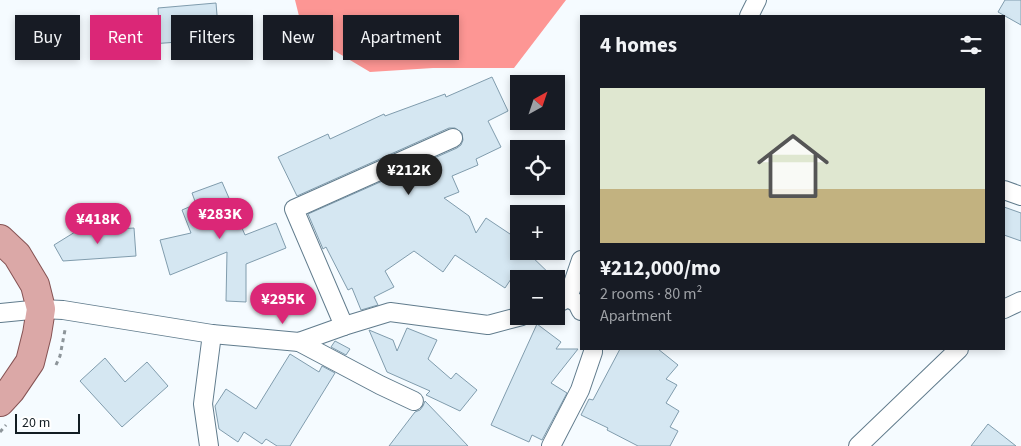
<!DOCTYPE html>
<meta charset="utf-8">
<style>
body{margin:0;font-family:"Source Sans 3",sans-serif;background:#242831;color:#f1f3f6;height:100vh;display:flex;flex-direction:column;font-size:19px;white-space:nowrap}
*{box-sizing:border-box;margin:0}
p{font-size:16px;color:#9ea1a6}
.icon{flex:none;width:28px;height:28px;fill:none;stroke:currentColor;stroke-width:2;stroke-linecap:round;stroke-linejoin:round}
.map{position:relative;flex:1;overflow:hidden}
.sheet{position:absolute;left:580px;top:15px;width:425px;height:335px;display:flex;flex-direction:column;background:#171b24;border-radius:0px;box-shadow:0 2px 8px #0003}
.sheet>*{flex:none}
.banner{position:absolute;left:15px;top:15px;width:475px;height:45px;display:flex;gap:10px}
.needle{width:32px;rotate:40deg}
.tools{position:absolute;left:510px;top:75px;display:grid;gap:10px}
.tools a{display:grid;place-items:center;width:55px;height:55px;border-radius:0px;background:#171b24;box-shadow:0 2px 8px #0003;font-size:25px}
.scale{position:absolute;left:15px;bottom:12px;width:65px;box-sizing:border-box;padding-left:5px;border:2px solid #121d23;border-top:0;font-size:14px;line-height:18px;white-space:nowrap;color:#121d23;-webkit-text-stroke:4px #fff;paint-order:stroke}
.price{position:absolute;translate:-50% -42px;padding:0 11px;border-radius:18px;background:#db2777;color:#fff;font-size:16px;line-height:32px;filter:drop-shadow(0 1px 2px #0008)}
.price::after{content:'';position:absolute;left:50%;top:30px;width:15px;height:11px;margin-left:-8px;background:inherit;clip-path:polygon(0 0,100% 0,50% 100%)}
.price.current{background:#222;color:#fff}
ul{padding:0;list-style:none}
li{display:grid;align-content:center;gap:10px;height:265px;padding:0 20px}
li+li{border-top:1px solid #363941}
li span{display:grid;place-items:center;height:155px;border-radius:0px;color:#555}
li>.icon{margin-inline-start:auto}
span .icon{width:90px;height:90px;fill:#fffc;stroke-width:1}
li b{font-size:21px}
h2{display:flex;justify-content:space-between;align-items:center;height:60px;padding:0 20px;font-size:21px}
.tag{padding:0 18px;border-radius:0px;background:#171b24;box-shadow:0 2px 8px #0003;font-size:18px;line-height:45px}
.tag.current{background:#db2777;color:#fff}
.map>svg:first-child{display:block}
.forest{fill:#fd9694}
.building{fill:#d5e7f2;stroke:#809cad}
.lines{fill:none;stroke-linecap:round;stroke-linejoin:round}
.street-casing{stroke:#617c8d;stroke-width:20}
.primary-casing{stroke:#855253;stroke-width:30}
.path{stroke:#8d959a;stroke-width:3;stroke-dasharray:4 4;stroke-linecap:butt}
.street{stroke:#fff;stroke-width:18}
.primary{stroke:#dba8a7;stroke-width:28}
</style>
<div class="map">
<svg width="1021" height="446" viewBox="0 0 1021 446">
<rect width="100%" height="100%" fill="#f5fbff"/>
<!-- forest -->
<path class="forest" d="M295,0h271l-52,68h-81l-63,4 -67,-40z"/>
<!-- building -->
<g class="building">
<path d="M1005,0h16v25l-23,-13z"/>
<path d="M216,3l3,36 -68,5 -1,-17 9,-1 -1,-18z"/>
<path d="M492,77l16,34 -20,10 13,26 -25,12 2,6 -26,11 7,16 -15,6 25,18 7,17 10,-15 33,22v11h7l29,28h-44l-6,9 -50,-33 -12,17 -29,-21 -29,20 9,16 -20,10 4,8 -17,5 -9,-22 -4,2 -22,-43 -3,2 -15,-35 149,-66 4,-3 2,-5 -1,-7 -7,-5h-6l-152,68 -19,-39 50,-23 2,5 54,-25 1,2 60,-22 1,3z"/>
<path d="M222,182l23,53 31,-12 10,25 -40,16v38l-20,-1 1,-49 -57,23 -10,-35 31,-7 -9,-23 14,-6 -4,-11z"/>
<path d="M1004,207l17,6v28l-17,-6z"/>
<path d="M134,228l2,28 -73,5 -9,-16 21,-13z"/>
<path d="M537,324l24,18 -5,7h22l-27,34 16,10 -25,47 -10,-5 -3,7 -38,-17z"/>
<path d="M407,328l30,12 -9,19 23,20 5,-6 21,17 -17,21 -34,-16 4,-4 -43,-19 -18,-42 24,10 4,11z"/>
<path d="M335,341l15,8 -4,6 -15,-8z"/>
<path d="M620,349h38l20,16 -12,14 11,6 -11,18 13,8 -9,16 8,4 -8,15h-32l-31,-16 1,-2 -27,-13 8,-16 4,1z"/>
<path d="M290,354l29,18 3,-6 13,7 -45,73h-13l-11,-7 -4,5 -18,-12 -6,10 -19,-13 -4,-23 11,-17 30,20z"/>
<path d="M105,358l20,24 22,-20 21,24 -46,41 -42,-46z"/>
<path d="M425,401l26,27 17,18h-79l26,-34 5,-2 3,-4z"/>
<path d="M988,424l28,22h-45z"/>
</g>
<g class="lines">
<!-- street casing -->
<g class="street-casing">
<g id="street">
<path d="M749,16l8,-16"/>
<path d="M1004,190l17,6"/>
<path d="M568,298l9,5 4,8"/>
<path d="M556,304l12,-6 13,-38"/>
<path d="M1004,309l17,-8"/>
<path d="M0,313l41,-4 22,1 149,24 87,8 45,-16 46,-14 98,13 34,-9"/>
<path d="M344,326l-50,-117 159,-71"/>
<path d="M299,342l81,43 34,16"/>
<path d="M209,446l-6,-42 9,-70"/>
<path d="M551,446l29,-56 13,-38v-3"/>
<path d="M858,446l101,-97"/>
</g>
</g>
<!-- primary casing -->
<g class="primary-casing">
<path id="primary" d="M0,239l17,16 18,30 6,24 -4,25 -7,28 -19,28 -11,12"/>
</g>
<!-- path -->
<g class="path">
<path d="M56,365l4,-9 5,-26"/>
<path d="M0,432l6,-7"/>
</g>
<!-- street -->
<use href="#street" class="street"/>
<!-- primary -->
<use href="#primary" class="primary"/>
</g>
</svg>
<div class="tools">
<a><svg class="needle" viewBox="-14 -14 28 28"><path d="M0-13l5 13h-10z" fill="#e53935"/><path d="M0 13l5-13h-10z" fill="#9ea1a6"/></svg></a>
<a><svg class="icon" aria-label="locate" viewBox="0 0 24 24"><circle cx="12" cy="12" r="6"/><path d="M12 2v4M12 18v4M2 12h4M18 12h4"/></svg></a>
<a>+</a>
<a>−</a>
</div>
<div class="scale">20 m</div>
<b class="price current" style="left:409px;top:196px">¥212K</b>
<b class="price" style="left:220px;top:240px">¥283K</b>
<b class="price" style="left:98px;top:245px">¥418K</b>
<b class="price" style="left:283px;top:325px">¥295K</b>
<div class="banner">
<a class="tag">Buy</a>
<a class="tag current">Rent</a>
<a class="tag">Filters</a>
<a class="tag">New</a>
<a class="tag">Apartment</a>
</div>
<section class="sheet">
<h2>4 homes<svg class="icon" aria-label="filters" viewBox="0 0 24 24"><path d="M4 7h16M4 17h16"/><circle cx="9" cy="7" r="2"/><circle cx="15" cy="17" r="2"/></svg></h2>
<ul>
<li><span style="background:linear-gradient(#dfe7d0 65%,#c2b280 0)"><svg class="icon" aria-label="home" viewBox="0 0 24 24"><path d="M3 11l9-7 9 7M6 9v11h12V9"/></svg></span><div><b>¥212,000/mo</b><p>2 rooms · 80 m²</p><p>Apartment</p></div></li>
</ul>
</section>
</div>
